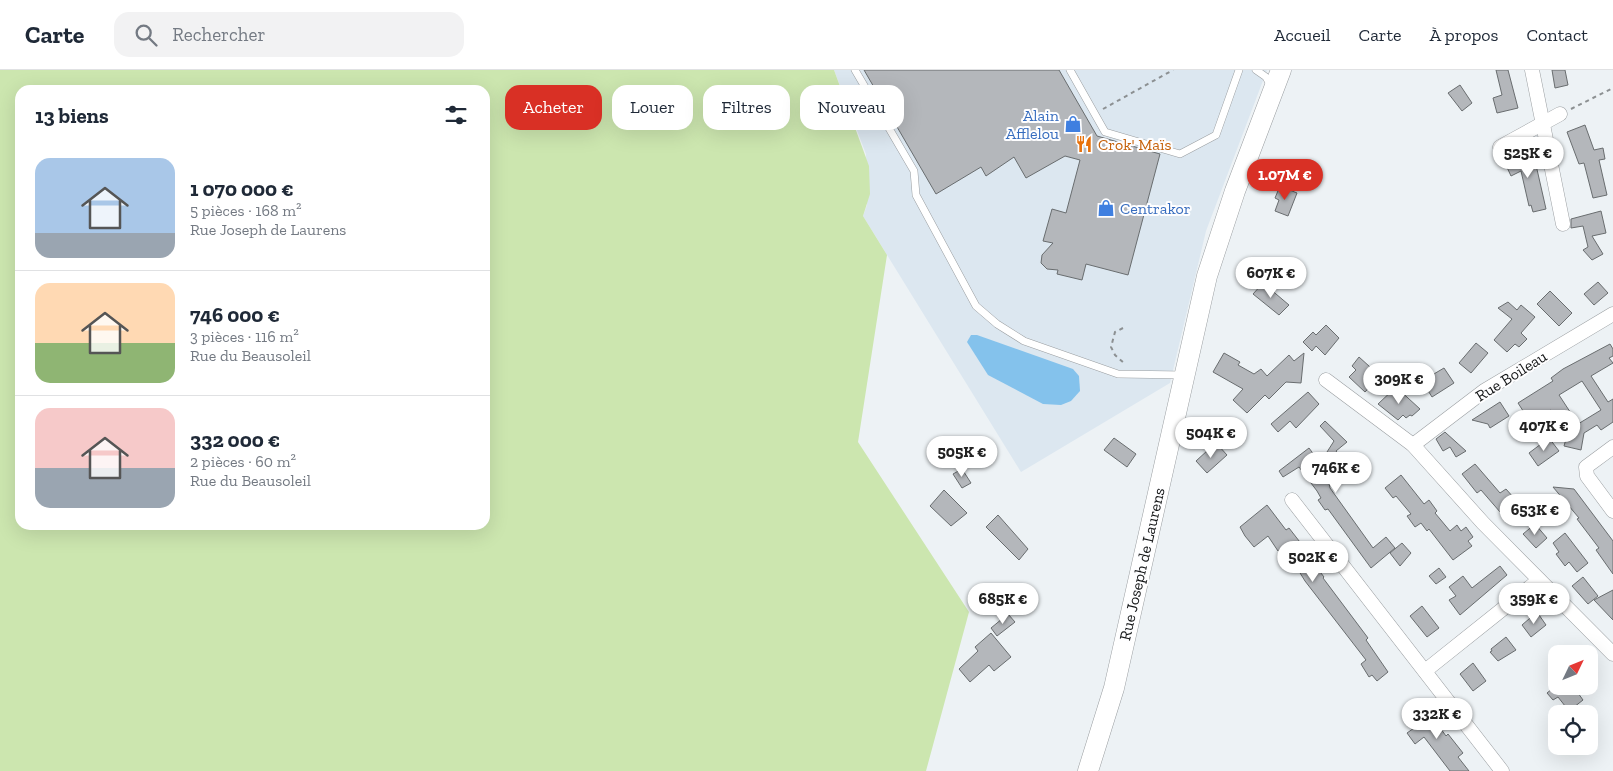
<!DOCTYPE html>
<html lang="fr">
<meta charset="utf-8">
<style>
body{margin:0;font-family:"Zilla Slab",serif;background:#f2f2f3;color:#1f2937;height:100vh;display:flex;flex-direction:column;font-size:19px;white-space:nowrap}
*{box-sizing:border-box;margin:0}
p{font-size:16px;color:#747a83}
.icon{flex:none;width:28px;height:28px;fill:none;stroke:currentColor;stroke-width:2;stroke-linecap:round;stroke-linejoin:round}
.map{position:relative;flex:1;overflow:hidden}
.panel{position:absolute;left:15px;top:15px;width:475px;height:445px;display:flex;flex-direction:column;background:#fff;border-radius:15px;box-shadow:0 5px 20px #0002}
.panel>*{flex:none}
.top-card{position:absolute;left:505px;top:15px;width:475px;height:45px;display:flex;gap:10px}
.needle{width:32px;rotate:47deg}
.buttons{position:absolute;left:1548px;top:575px;display:grid;gap:10px}
.buttons a{display:grid;place-items:center;width:50px;height:50px;border-radius:10px;background:#fff;box-shadow:0 5px 20px #0002;font-size:25px}
.price{position:absolute;translate:-50% -42px;padding:0 11px;border-radius:18px;background:#fff;color:#222;font-size:16px;line-height:32px;filter:drop-shadow(0 1px 2px #0008)}
.price::after{content:'';position:absolute;left:50%;top:30px;width:15px;height:11px;margin-left:-8px;background:inherit;clip-path:polygon(0 0,100% 0,50% 100%)}
.price.current{background:#d93025;color:#fff}
ul{padding:0;list-style:none}
li{display:flex;align-items:center;gap:15px;height:125px;padding:0 20px}
li+li{border-top:1px solid #e0e1e3}
li span{display:grid;place-items:center;flex:none;width:140px;height:100px;border-radius:15px;color:#555}
li>.icon{margin-inline-start:auto}
span .icon{width:60px;height:60px;fill:#fffc;stroke-width:1}
li b{font-size:21px}
h2{display:flex;justify-content:space-between;align-items:center;height:60px;padding:0 20px;font-size:21px}
.tag{padding:0 18px;border-radius:15px;background:#fff;box-shadow:0 5px 20px #0002;font-size:18px;line-height:45px}
.tag.current{background:#d93025;color:#fff}
header{display:flex;align-items:center;gap:30px;box-sizing:border-box;height:70px;padding:0 25px;background:#fff;border-bottom:1px solid #e0e1e3}
header strong{font-size:24px}
nav{display:flex;gap:28px;margin-inline-start:auto;font-size:18px}
.search{width:350px;height:45px;background:#f2f2f3;display:flex;align-items:center;gap:12px;box-sizing:border-box;padding:0 18px;border-radius:15px;color:#747a83;font-size:19px}
.map>svg:first-child{display:block}
.built{fill:#dce7f0}
.green{fill:#cce6af;fill-rule:evenodd}
.water{fill:#84c2ec}
.building{fill:#b4b7bb;stroke:#696d6f;fill-rule:evenodd}
.lines{fill:none;stroke-linecap:round;stroke-linejoin:round}
.lane-casing{stroke:#9a9ea1;stroke-width:8}
.street-casing{stroke:#9a9ea1;stroke-width:15}
.secondary-casing{stroke:#9a9ea1;stroke-width:21}
.path{stroke:#8c9092;stroke-width:2;stroke-dasharray:4 4;stroke-linecap:butt}
.lane{stroke:#fff;stroke-width:7}
.street{stroke:#fff;stroke-width:14}
.secondary{stroke:#fff;stroke-width:20}
.labels{text-anchor:middle;dominant-baseline:central;stroke-width:4;stroke-linejoin:round;paint-order:stroke}
.shop-label{font-size:16px;fill:#366cbe;stroke:#fefeff;text-anchor:end}
.food-label{font-size:16px;fill:#c56008;stroke:#fefeff;text-anchor:start}
.street-label{font-size:16px;fill:#131516;stroke:#fefeff}
</style>
<header>
<strong>Carte</strong>
<div class="search"><svg class="icon" aria-label="search" viewBox="0 0 24 24"><circle cx="10" cy="10" r="6"/><path d="M15 15l6 6"/></svg>Rechercher</div>
<nav><a>Accueil</a><a>Carte</a><a>À propos</a><a>Contact</a></nav>
</header>
<div class="map">
<svg width="1613" height="701" viewBox="0 0 1613 701">
<rect width="100%" height="100%" fill="#edf2f5"/>
<!-- built -->
<path class="built" d="M834,0h433l-61,161 -36,152 -149,89 -158,-256 4,-11 -1,-51z"/>
<!-- green -->
<path class="green" d="M0,0h834l35,96 1,28 -7,22 24,39 -29,187 111,170 -43,159h-926zM20,20h465v435h-465z"/>
<!-- water -->
<path class="water" d="M971,265h6l96,34 6,7 1,15 -9,10 -10,4 -18,-1 -55,-29 -21,-33z"/>
<!-- building -->
<g class="building">
<path d="M864,0h195l38,66 63,18 -32,121 -42,-11 -4,16 -25,-6 1,-4 -11,-1 -6,-6 1,-8 11,-12 -10,-2 9,-32 14,4 14,-53 -15,-4 -39,22 -12,-21 -28,19 -5,-9 -45,27z"/>
<path d="M1496,0h12l10,38 -21,5 -4,-15 9,-3z"/>
<path d="M1552,0h13l3,15 -13,3z"/>
<path d="M1460,15l12,18 -10,8 -14,-18z"/>
<path d="M1585,55l9,25 9,-2 2,11 -6,1 8,35 -14,3 -9,-35 -5,1 -12,-32z"/>
<path d="M1529,82l7,13 10,44 -13,3 -2,-7 -2,1 -8,-35 -10,5 -6,-13 3,-2 2,-5 7,-3 2,3z"/>
<path d="M1280,116l17,7 -9,23 -13,-5 4,-11 -4,-2z"/>
<path d="M1601,141l5,22 -14,3 11,18 -11,6 -9,-10 5,-3 -5,-21 -12,2v-9z"/>
<path d="M1598,212l10,11 -14,12 -10,-11z"/>
<path d="M1263,213l26,22 -10,10 -26,-21z"/>
<path d="M1550,221l22,22 -13,13 -22,-22z"/>
<path d="M1508,232l9,8 4,-5 14,12 -14,16 6,6 -8,8 -4,-3 -8,8 -13,-12 18,-21 -14,-11z"/>
<path d="M1326,255l13,13 -14,17 -9,-9 -4,5 -9,-9 10,-10 3,3z"/>
<path d="M1476,273l12,10 -17,20 -12,-10z"/>
<path d="M1610,274l3,5v7l-4,2 4,5 -22,13 17,26 5,-3v23l-12,8 -4,-5 -13,8 -3,17 -17,-4 4,-14 -17,-22 -12,7 -4,-5 -8,5 -9,-14 35,-22 -2,-3 12,-9zM1582,311l19,29 -23,14 -19,-29z"/>
<path d="M1224,283l16,9 -2,3 16,9 7,-5 6,7 22,-21 5,6 10,-8 -3,30 -15,-1 -17,17 -4,-4 -18,18 -14,-13 10,-11 -30,-17z"/>
<path d="M1359,287l21,19 -15,16 -16,-15 7,-7 -4,-4z"/>
<path d="M1444,298l10,15 -22,14 -10,-16z"/>
<path d="M1396,317l24,22 -8,7 -2,-1 -4,3 -3,-3 -5,5 -20,-16z"/>
<path d="M1308,322l11,12 -23,24 -6,-7 -12,11 -7,-8z"/>
<path d="M1500,332l9,14 -19,12 -2,-4 -16,-4z"/>
<path d="M1325,351l22,21 -11,9 12,15 -19,17 1,5 43,60 13,-11 9,11 -24,20 -43,-59 -3,1 -7,-10 3,-2 -4,-7 -18,-24 -16,10 -4,-6 30,-23 11,15 14,-22 -14,-15z"/>
<path d="M1445,362l1,1 20,18 -10,6 -6,-10 -7,4 -7,-12z"/>
<path d="M1114,368l22,16 -9,13 -23,-17z"/>
<path d="M1549,368l10,13 -21,15 -9,-13z"/>
<path d="M1218,375l9,10 -20,18 -11,-12 12,-11 2,2z"/>
<path d="M1475,394l25,29 6,-4 16,18 -15,13 -26,-30 -4,3 -15,-19z"/>
<path d="M962,399l9,14 -9,5 -9,-14z"/>
<path d="M1401,405l23,29 5,-4 8,11 -2,2 15,18 7,-6 4,6 5,-4 7,10 -5,4 4,5 -19,14 -24,-31 -2,2 -6,-8 -6,4 -8,-11 4,-2 -15,-18 -3,2 -8,-10z"/>
<path d="M1553,417l21,2 39,52v33l-17,-24 3,-2 -22,-29 2,-1z"/>
<path d="M944,420l23,23 -16,13 -21,-20z"/>
<path d="M1541,431l9,11 -11,8 -9,-11z"/>
<path d="M1267,435l19,25 3,-2 14,18 -2,1 23,30 -1,1 45,60 -2,2 22,32 -11,9 -5,-6 -3,2 -8,-13 5,-4 -61,-79 -8,-13 5,-3 -15,-20 -9,6 -10,-15 -14,11 -9,-11 -5,-9z"/>
<path d="M998,445l30,34 -9,11 -33,-33z"/>
<path d="M1535,454l12,14 -11,10 -13,-14z"/>
<path d="M1565,463l23,30 -11,9 -8,-10 -4,4 -9,-12 3,-2 -6,-9z"/>
<path d="M1402,473l9,10 -11,13 -10,-13z"/>
<path d="M1500,496l7,9 -47,40 -11,-15 7,-4 -7,-9 14,-11 9,12z"/>
<path d="M1439,498l7,9 -10,7 -7,-8z"/>
<path d="M1583,507l15,19 -10,8 -16,-18z"/>
<path d="M1613,520v30l-19,-20z"/>
<path d="M1422,536l17,22 -12,9 -17,-21z"/>
<path d="M1537,542l9,13 -15,12 -9,-12z"/>
<path d="M1008,544l7,8 -18,14 -6,-8z"/>
<path d="M991,563l20,24 -17,14 -5,-6 -19,17 -11,-13 19,-18 -3,-4z"/>
<path d="M1506,567l10,13 -18,11 -8,-9 2,-1 -1,-2z"/>
<path d="M1473,593l13,18 -13,10 -13,-17z"/>
<path d="M1549,616h24l10,14 -14,11 -11,-14 -5,3 -6,-7 5,-4z"/>
<path d="M1424,636l22,30 2,-2 15,19 -5,4 11,14h-19l-26,-34 -9,7 -8,-11 10,-7 -7,-10z"/>
</g>
<g class="lines">
<!-- lane casing -->
<g class="lane-casing">
<g id="lane">
<path d="M855,0l59,101 2,24 60,111 21,18 27,17 94,33 66,1"/>
<path d="M1070,0l35,62 75,22 36,-19 23,-65"/>
<path d="M1256,0l10,7 5,9"/>
</g>
</g>
<!-- street casing -->
<g class="street-casing">
<g id="street">
<path d="M1532,0l31,154"/>
<path d="M1500,77l60,-33"/>
<path d="M1326,310l87,65 70,78 130,131"/>
<path d="M1413,375l71,-54 129,-77"/>
<path d="M1613,377l-27,20 1,9 26,35"/>
<path d="M1292,430l210,271"/>
<path d="M1425,601l114,-91"/>
</g>
</g>
<!-- secondary casing -->
<g class="secondary-casing">
<path id="secondary" d="M1088,701l26,-83 93,-412 28,-85 46,-121"/>
</g>
<!-- path -->
<g class="path">
<path d="M1103,39l70,-39"/>
<path d="M1571,39l42,-21"/>
<path d="M1123,258l-8,4 -4,15 4,8 10,9"/>
</g>
<!-- lane -->
<use href="#lane" class="lane"/>
<!-- street -->
<use href="#street" class="street"/>
<!-- secondary -->
<use href="#secondary" class="secondary"/>
</g>
<!-- icons -->
<defs>
<g id="shop-bare" transform="scale(1.35)"><path d="M-5-2.5h2.3a2.7 3.5 0 0 1 5.4 0H5L5.5 6h-11ZM-1.5-2.5h3a1.5 2.3 0 0 0-3 0Z" fill="#3f7fe0" stroke="#fefeff" stroke-width="2.5" paint-order="stroke"/></g>
<g id="restaurant-bare" transform="scale(1.35)"><path d="M-5-6h1v4h1v-4h1v4h1v-4h1v5L-1.5 .5V6h-2V.5L-5-1ZM5-6V6H3V1.5H1.5Q1.5-4 5-6Z" fill="#e8710a" stroke="#fefeff" stroke-width="2.5" paint-order="stroke"/></g>
</defs>
<g fill-rule="evenodd">
<use href="#shop-bare" x="1073" y="54"/>
<use href="#restaurant-bare" x="1084" y="74"/>
<use href="#shop-bare" x="1106" y="138"/>
</g>
<g class="labels">
<!-- shop labels -->
<g class="shop-label">
<text x="1059" y="45">Alain<tspan x="1059" dy="18">Afflelou</tspan></text>
<text x="1120" y="138" text-anchor="start">Centrakor</text>
</g>
<!-- food labels -->
<g class="food-label">
<text x="1098" y="74">Crok' Maïs</text>
</g>
<!-- street labels -->
<g class="street-label">
<text transform="translate(1511 306) rotate(-32)">Rue Boileau</text>
<text transform="translate(1142 494) rotate(-77)">Rue Joseph de Laurens</text>
</g>
</g>
</svg>
<div class="buttons">
<a><svg class="needle" viewBox="-14 -14 28 28"><path d="M0-13l5 13h-10z" fill="#e53935"/><path d="M0 13l5-13h-10z" fill="#747a83"/></svg></a>
<a><svg class="icon" aria-label="locate" viewBox="0 0 24 24"><circle cx="12" cy="12" r="6"/><path d="M12 2v4M12 18v4M2 12h4M18 12h4"/></svg></a>
</div>
<b class="price" style="left:1528px;top:109px">525K €</b>
<b class="price current" style="left:1285px;top:131px">1.07M €</b>
<b class="price" style="left:1271px;top:229px">607K €</b>
<b class="price" style="left:1399px;top:335px">309K €</b>
<b class="price" style="left:1544px;top:382px">407K €</b>
<b class="price" style="left:1211px;top:389px">504K €</b>
<b class="price" style="left:962px;top:408px">505K €</b>
<b class="price" style="left:1336px;top:424px">746K €</b>
<b class="price" style="left:1535px;top:466px">653K €</b>
<b class="price" style="left:1313px;top:513px">502K €</b>
<b class="price" style="left:1003px;top:555px">685K €</b>
<b class="price" style="left:1534px;top:555px">359K €</b>
<b class="price" style="left:1437px;top:670px">332K €</b>
<div class="top-card">
<a class="tag current">Acheter</a>
<a class="tag">Louer</a>
<a class="tag">Filtres</a>
<a class="tag">Nouveau</a>
</div>
<section class="panel">
<h2>13 biens<svg class="icon" aria-label="filters" viewBox="0 0 24 24"><path d="M4 7h16M4 17h16"/><circle cx="9" cy="7" r="2"/><circle cx="15" cy="17" r="2"/></svg></h2>
<ul>
<li><span style="background:linear-gradient(#a9c7e8 75%,#9aa5b1 0)"><svg class="icon" aria-label="home" viewBox="0 0 24 24"><path d="M3 11l9-7 9 7M6 9v11h12V9"/></svg></span><div><b>1 070 000 €</b><p>5 pièces · 168 m²</p><p>Rue Joseph de Laurens</p></div></li>
<li><span style="background:linear-gradient(#ffd9b3 60%,#8fb573 0)"><svg class="icon" aria-label="home" viewBox="0 0 24 24"><path d="M3 11l9-7 9 7M6 9v11h12V9"/></svg></span><div><b>746 000 €</b><p>3 pièces · 116 m²</p><p>Rue du Beausoleil</p></div></li>
<li><span style="background:linear-gradient(#f6c9c9 60%,#9aa5b1 0)"><svg class="icon" aria-label="home" viewBox="0 0 24 24"><path d="M3 11l9-7 9 7M6 9v11h12V9"/></svg></span><div><b>332 000 €</b><p>2 pièces · 60 m²</p><p>Rue du Beausoleil</p></div></li>
</ul>
</section>
</div>
